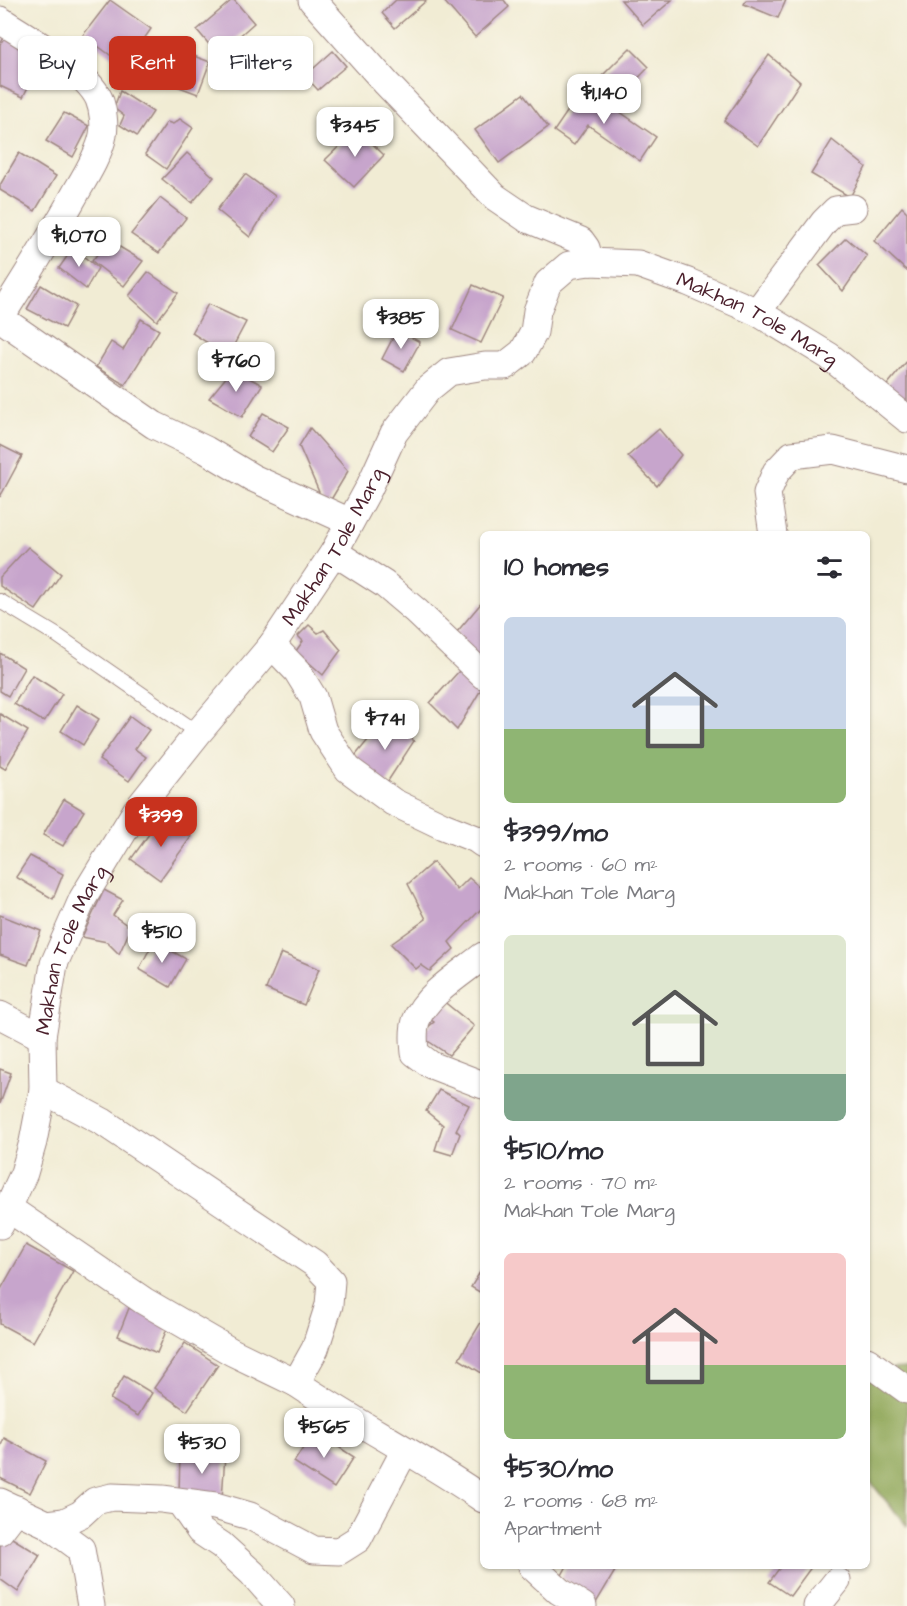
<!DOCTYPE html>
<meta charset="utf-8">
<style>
body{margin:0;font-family:"Architects Daughter",sans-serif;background:#f2f2f3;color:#2b2b33;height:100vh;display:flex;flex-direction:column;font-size:22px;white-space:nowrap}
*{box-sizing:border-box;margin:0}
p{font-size:20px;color:#7c7c81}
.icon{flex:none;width:33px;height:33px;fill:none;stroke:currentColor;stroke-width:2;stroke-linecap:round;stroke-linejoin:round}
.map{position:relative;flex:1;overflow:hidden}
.details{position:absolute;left:480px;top:531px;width:390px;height:1038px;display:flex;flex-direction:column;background:#fff;border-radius:9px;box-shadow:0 2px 4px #0004}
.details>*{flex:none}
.guide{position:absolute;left:18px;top:36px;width:372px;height:54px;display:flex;gap:12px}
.price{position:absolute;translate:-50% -51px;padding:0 14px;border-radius:12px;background:#fff;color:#222;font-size:20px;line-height:39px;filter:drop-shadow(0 2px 3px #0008)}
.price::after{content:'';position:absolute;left:50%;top:36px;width:18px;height:14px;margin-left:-9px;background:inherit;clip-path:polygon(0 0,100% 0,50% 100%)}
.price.selected{background:#c8321e;color:#fff}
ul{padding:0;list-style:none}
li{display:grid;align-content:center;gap:12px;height:318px;padding:0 24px}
li span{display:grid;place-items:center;height:186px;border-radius:9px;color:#555}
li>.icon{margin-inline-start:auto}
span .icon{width:108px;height:108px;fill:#fffc;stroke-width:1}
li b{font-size:26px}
h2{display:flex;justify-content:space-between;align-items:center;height:72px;padding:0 24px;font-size:26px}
.tag{padding:0 21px;border-radius:9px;background:#fff;box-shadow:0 2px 4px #0004;font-size:21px;line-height:54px}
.tag.selected{background:#c8321e;color:#fff}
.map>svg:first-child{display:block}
.forest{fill:#8ea657;stroke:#6c6241;stroke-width:1.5}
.building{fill:#c7a5cc}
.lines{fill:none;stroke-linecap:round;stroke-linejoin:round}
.lane-casing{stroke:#9e8680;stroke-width:16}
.street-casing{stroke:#9e8680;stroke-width:29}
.lane{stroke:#fff;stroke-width:14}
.street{stroke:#fff;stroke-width:27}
.labels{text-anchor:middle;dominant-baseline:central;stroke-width:4.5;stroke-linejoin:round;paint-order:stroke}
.street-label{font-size:21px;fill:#4a1f2b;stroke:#fbf7ec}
</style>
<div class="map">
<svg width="907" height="1606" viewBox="0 0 907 1606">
<rect width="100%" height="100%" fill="#fbf7ec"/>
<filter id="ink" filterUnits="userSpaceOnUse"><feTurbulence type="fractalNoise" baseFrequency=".0167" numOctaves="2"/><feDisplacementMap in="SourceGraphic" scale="12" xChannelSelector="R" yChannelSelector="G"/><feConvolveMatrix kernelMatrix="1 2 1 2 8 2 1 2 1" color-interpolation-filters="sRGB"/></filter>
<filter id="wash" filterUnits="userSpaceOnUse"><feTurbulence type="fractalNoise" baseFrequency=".008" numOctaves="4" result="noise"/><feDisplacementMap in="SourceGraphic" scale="24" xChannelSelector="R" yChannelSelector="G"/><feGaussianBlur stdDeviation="1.35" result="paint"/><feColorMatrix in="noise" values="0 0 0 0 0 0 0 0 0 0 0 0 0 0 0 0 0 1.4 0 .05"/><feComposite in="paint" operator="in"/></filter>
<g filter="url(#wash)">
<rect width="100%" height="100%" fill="#f1ecd4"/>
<!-- forest -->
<path class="forest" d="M907,1368v158l-40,-48v-108z"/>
<g id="blocks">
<!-- building -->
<g class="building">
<path d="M110,0l41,29 -26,37 -42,-31z"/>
<path d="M232,0h2l20,23 -36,32 -21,-25z"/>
<path d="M396,0h31l-32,28 -13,-15z"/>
<path d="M443,0h61l5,7 -34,30z"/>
<path d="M621,0h51l-29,25z"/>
<path d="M746,0h40l-8,18 -34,-14z"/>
<path d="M8,32l36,23 -21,42 -23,-11v-42z"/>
<path d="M153,41l57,21 -12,32 -56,-21z"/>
<path d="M630,48l19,19 -35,36 -19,-20z"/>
<path d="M333,51l13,15 -28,24 -13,-14z"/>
<path d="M769,55l31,27 -42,64 -34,-25z"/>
<path d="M584,87l72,50 -16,24 -52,-36 -14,20 -20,-14z"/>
<path d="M120,91l33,21 -16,24 -17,-11 4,-9 -10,-8z"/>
<path d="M523,94l25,33 -49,36 -24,-33z"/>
<path d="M64,113l25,13 -16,31 -27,-16z"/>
<path d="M180,119l13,9 -27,41 -21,-15 22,-32 6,2z"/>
<path d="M357,129l27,26 -30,32 -29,-27z"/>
<path d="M832,140l34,27 -16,30 -39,-23z"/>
<path d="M19,153l37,23 -21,35 -35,-21v-5z"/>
<path d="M187,153l27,24 -22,26 -30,-24z"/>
<path d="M245,174l30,22 -25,41 -33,-27z"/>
<path d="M160,198l26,20 -27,35 -28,-19z"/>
<path d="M902,207l5,5v59l-33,-30z"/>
<path d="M846,238l21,18 -24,35 -24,-26z"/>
<path d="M108,240l35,21 -19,25 -32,-25z"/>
<path d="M73,248l25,20 -12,21 -27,-21z"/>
<path d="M148,272l30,21 -21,28 -28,-25z"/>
<path d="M41,285l35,21 -12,22 -37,-19z"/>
<path d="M473,285l30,13 -22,45 -29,-13z"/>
<path d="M208,304l38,18 -18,34 -36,-23z"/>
<path d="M141,319l18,11 -34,55 -29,-18 15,-25 12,8z"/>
<path d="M397,330l23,12 -16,29 -22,-12z"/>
<path d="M907,361v49l-24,-20z"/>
<path d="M233,369l29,16 -20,32 -33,-19z"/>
<path d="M263,413l26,14 -17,25 -24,-15z"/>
<path d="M310,428l38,43 -22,37 -27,-62z"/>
<path d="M659,429l22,26 -24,31 -29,-30z"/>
<path d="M0,445l22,11 -22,41z"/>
<path d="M28,547l33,27 -25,36 -36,-24v-9z"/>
<path d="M483,601v66l-27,-34z"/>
<path d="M309,625l9,8 6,-3 17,20 -18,25 -27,-24 7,-10 -5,-5z"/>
<path d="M0,653l24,15 -16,28 -8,-5z"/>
<path d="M460,670l22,18 -25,42 -27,-27z"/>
<path d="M32,675l30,19 -18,28 -30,-18z"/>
<path d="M77,705l22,14 -16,26 -22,-14z"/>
<path d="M0,714l28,17 -23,38 -5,-3z"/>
<path d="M130,716l19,14 -14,19 11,8 -17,24 -30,-21z"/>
<path d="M386,718l28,23 -30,46 -29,-31z"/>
<path d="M64,799l20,12 -21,35 -20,-11z"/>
<path d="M162,816l29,21 -31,43 -29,-21z"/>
<path d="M30,856l33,18 -10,25 -37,-22z"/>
<path d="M433,862l24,28 12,-12 14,12v17l-34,35 5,7 -24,22 -9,-6 -5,4 -25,-25 35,-25 -18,-35z"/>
<path d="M104,890l19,10 -10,15 18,13 -12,26 -12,-12 -25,-5z"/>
<path d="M0,915l41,16 -13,34 -28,-10z"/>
<path d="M154,941l32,18 -16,28 -31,-18z"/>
<path d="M281,953l38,16 -15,36 -38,-16z"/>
<path d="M442,1000l32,26 -25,29 -30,-20 15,-13 -7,-5z"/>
<path d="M0,1069l11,4 -11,31z"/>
<path d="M439,1090l30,15 -13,25 4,4 -8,21 -17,-5 8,-25 -17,-14z"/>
<path d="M26,1245l47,26 -40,71 -33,-18v-33z"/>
<path d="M483,1267v27l-12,-7z"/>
<path d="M129,1308l40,16 -12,29 -39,-17z"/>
<path d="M483,1319v55l-24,-15z"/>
<path d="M185,1343l33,22 -31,46 -33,-23z"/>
<path d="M124,1376l28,17 -14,23 -28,-17z"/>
<path d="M314,1431l40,26 -20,31 -40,-26z"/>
<path d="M4,1438l42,23 -16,32 -30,-15v-30z"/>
<path d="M180,1452l45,3 -3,44 -43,-4z"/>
<path d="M7,1535l33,20 -22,37 -18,-13v-34z"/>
<path d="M567,1566h51l-22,37 -35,-26z"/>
<path d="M781,1566h31l-22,30 -21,-14z"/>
</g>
</g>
</g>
<g filter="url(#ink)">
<use href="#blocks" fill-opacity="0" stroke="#9e8680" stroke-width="1.5"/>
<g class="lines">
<!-- lane casing -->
<g class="lane-casing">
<path id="lane" d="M0,601l58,35 140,97"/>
</g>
<!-- street casing -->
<g class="street-casing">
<g id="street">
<path d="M312,0l74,83 109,114 31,21 55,23 5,7 4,14"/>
<path d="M0,20c26,17 87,51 99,79 4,10 6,26 4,36 -3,17 -16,39 -25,54 -24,44 -51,86 -78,129"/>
<path d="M757,312l67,-90 12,-12 17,-2"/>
<path d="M0,318l154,107 52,25 47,28 97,44"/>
<path d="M773,534l-6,-41 9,-21 16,-17 41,-5 74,19"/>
<path d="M334,552l50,32 32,27 67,64"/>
<path d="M272,645l25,26 16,26 10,34 25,38 45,33 50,24 33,13 7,5"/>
<path d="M483,956c-21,17 -58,39 -67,65 -3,10 -2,21 -1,32l16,12 52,20"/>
<path d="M0,1015l42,22"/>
<path d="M43,1090l60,32 212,142 16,17 -2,24 -14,44 -19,34c61,41 127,74 187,116"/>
<path d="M8,1208l136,93 88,51 64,31"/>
<path id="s1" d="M0,1225l24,-52 9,-31 10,-52 -1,-53 12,-73 29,-66 53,-87 62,-78 74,-88 62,-93 35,-64 25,-55 34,-44 21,-17 36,-6h20l18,-14 11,-20 3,-21 11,-28 21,-18 21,-3 48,2 50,18 69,30 72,44 78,63"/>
<path d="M867,1361l40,29"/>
<path d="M0,1502l47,22 34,25 10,57"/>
<path d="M180,1502l20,29 21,14 31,28 29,33"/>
<path d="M47,1524l17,-2 17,-8 14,-13 17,-4 50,2 53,7 35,10 64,34 25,1 19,-12 47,-89"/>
<path d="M0,1531l17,-22"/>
<path d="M532,1566l27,25 24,15"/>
<path d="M817,1606l20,-25"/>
</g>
</g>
<!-- lane -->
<use href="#lane" class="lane"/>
<!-- street -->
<use href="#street" class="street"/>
</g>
</g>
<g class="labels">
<!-- street labels -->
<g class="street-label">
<text stroke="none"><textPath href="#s1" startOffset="1368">Makhan Tole Marg</textPath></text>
<text stroke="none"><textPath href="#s1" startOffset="774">Makhan Tole Marg</textPath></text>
<text stroke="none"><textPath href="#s1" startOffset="288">Makhan Tole Marg</textPath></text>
</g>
</g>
</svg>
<b class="price" style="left:604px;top:125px">$1,140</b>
<b class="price" style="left:355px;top:158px">$345</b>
<b class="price" style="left:79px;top:268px">$1,070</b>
<b class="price" style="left:401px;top:350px">$385</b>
<b class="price" style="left:236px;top:393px">$760</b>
<b class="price" style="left:385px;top:751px">$741</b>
<b class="price selected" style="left:161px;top:848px">$399</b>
<b class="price" style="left:162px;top:964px">$510</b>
<b class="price" style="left:324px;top:1459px">$565</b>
<b class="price" style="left:202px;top:1475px">$530</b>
<div class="guide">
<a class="tag">Buy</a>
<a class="tag selected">Rent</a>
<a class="tag">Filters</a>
</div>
<section class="details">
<h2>10 homes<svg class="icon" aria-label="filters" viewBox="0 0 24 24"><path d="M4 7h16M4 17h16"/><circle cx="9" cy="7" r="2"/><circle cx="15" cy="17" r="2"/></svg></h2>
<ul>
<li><span style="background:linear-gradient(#c9d6e8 60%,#8fb573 0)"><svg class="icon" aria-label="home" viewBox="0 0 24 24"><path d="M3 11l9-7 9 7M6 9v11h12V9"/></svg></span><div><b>$399/mo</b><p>2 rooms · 60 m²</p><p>Makhan Tole Marg</p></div></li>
<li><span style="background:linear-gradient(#dfe7d0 75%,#7fa58c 0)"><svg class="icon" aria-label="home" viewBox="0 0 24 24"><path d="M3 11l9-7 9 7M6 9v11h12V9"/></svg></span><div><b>$510/mo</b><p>2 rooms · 70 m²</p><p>Makhan Tole Marg</p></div></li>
<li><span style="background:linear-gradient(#f6c9c9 60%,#8fb573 0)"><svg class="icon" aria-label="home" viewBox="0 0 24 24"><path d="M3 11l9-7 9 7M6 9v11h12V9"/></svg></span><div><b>$530/mo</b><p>2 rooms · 68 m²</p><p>Apartment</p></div></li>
</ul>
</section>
</div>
